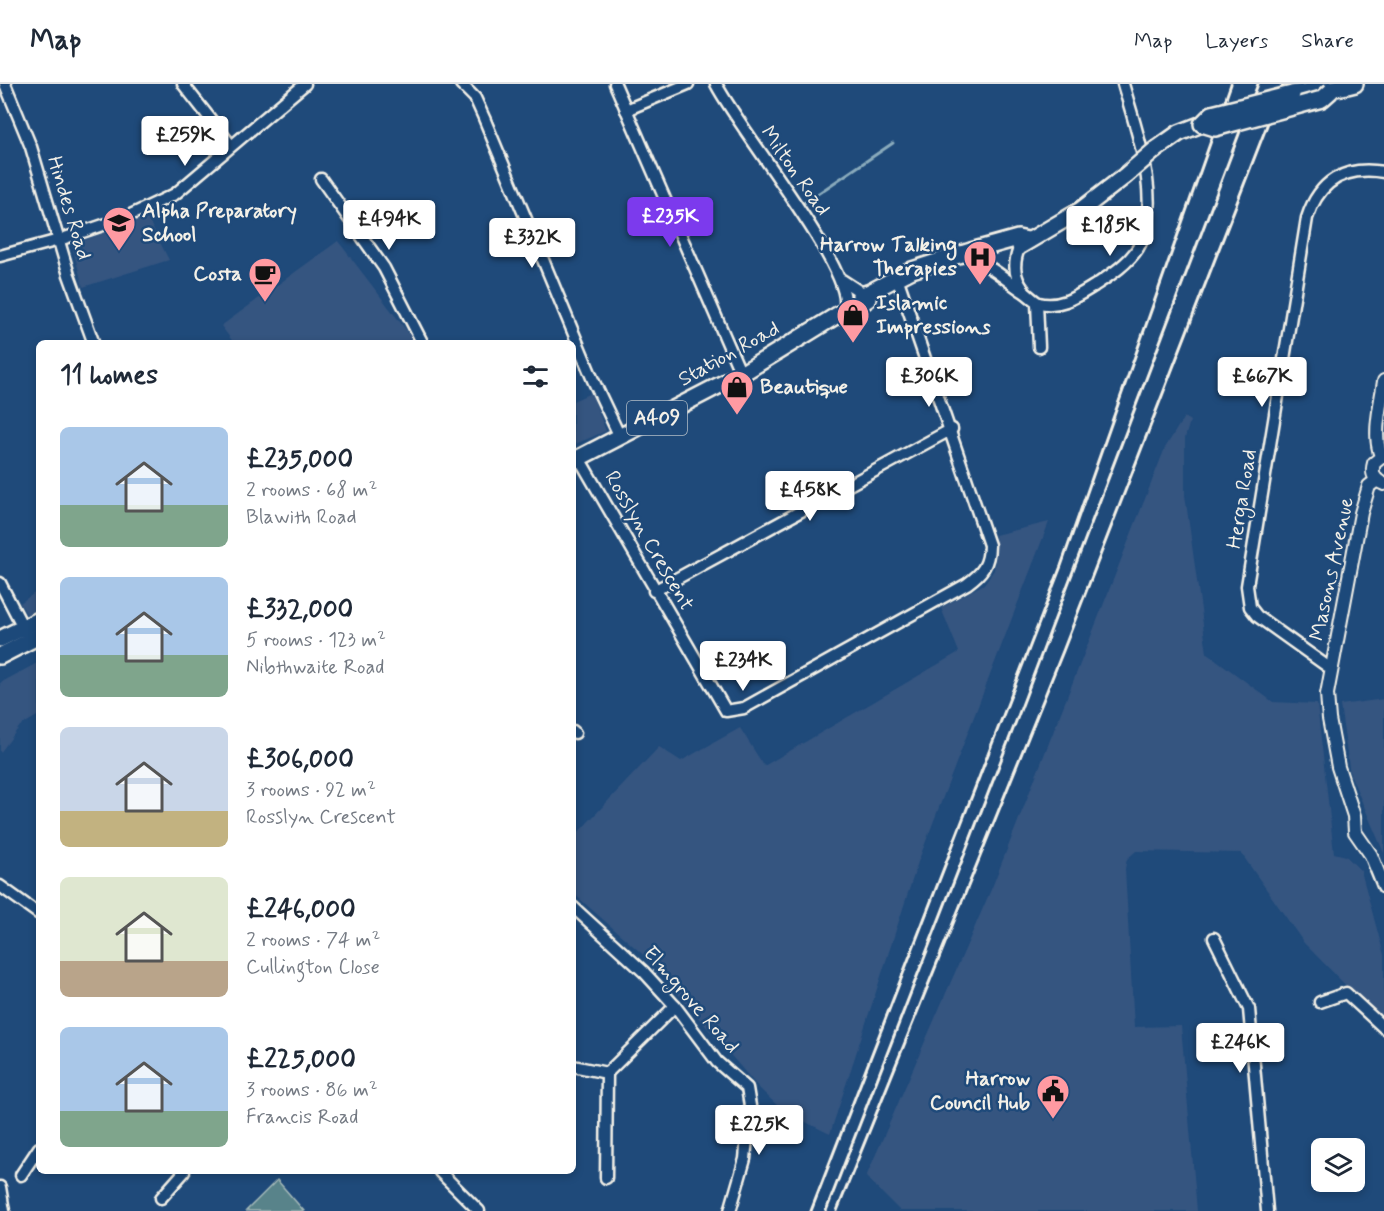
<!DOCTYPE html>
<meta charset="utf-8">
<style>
body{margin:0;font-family:Mynerve,sans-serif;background:#f6f6f7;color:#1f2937;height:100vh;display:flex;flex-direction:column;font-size:22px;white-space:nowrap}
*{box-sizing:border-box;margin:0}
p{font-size:20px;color:#747a83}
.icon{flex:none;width:33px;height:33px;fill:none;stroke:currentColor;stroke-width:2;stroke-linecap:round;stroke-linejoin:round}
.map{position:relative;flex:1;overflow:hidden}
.sheet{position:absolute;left:36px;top:256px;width:540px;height:834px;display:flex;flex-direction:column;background:#fff;border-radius:9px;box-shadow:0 3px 9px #0003}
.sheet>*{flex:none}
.buttons{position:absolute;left:1311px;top:1054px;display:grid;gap:12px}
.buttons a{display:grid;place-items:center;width:54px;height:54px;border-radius:9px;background:#fff;box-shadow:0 3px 9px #0003;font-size:30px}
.price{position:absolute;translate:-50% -51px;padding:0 14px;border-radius:6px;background:#fff;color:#222;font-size:20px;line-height:39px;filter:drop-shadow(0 2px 3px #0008)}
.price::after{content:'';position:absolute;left:50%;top:36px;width:18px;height:14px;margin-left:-9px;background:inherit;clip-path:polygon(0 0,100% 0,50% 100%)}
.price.active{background:#7c3aed;color:#fff}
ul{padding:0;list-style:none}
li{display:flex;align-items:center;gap:18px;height:150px;padding:0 24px}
li span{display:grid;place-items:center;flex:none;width:168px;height:120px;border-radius:9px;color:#555}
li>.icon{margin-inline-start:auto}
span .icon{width:72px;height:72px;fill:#fffc;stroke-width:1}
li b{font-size:26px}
h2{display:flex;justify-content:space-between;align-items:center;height:72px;padding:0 24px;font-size:26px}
header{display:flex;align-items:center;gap:36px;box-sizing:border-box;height:84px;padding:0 30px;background:#fff;border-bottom:2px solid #e0e1e3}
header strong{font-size:28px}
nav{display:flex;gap:33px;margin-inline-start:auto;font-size:21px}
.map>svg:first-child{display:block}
.built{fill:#355580}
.green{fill:#58838a;stroke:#a6bab9;stroke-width:1.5}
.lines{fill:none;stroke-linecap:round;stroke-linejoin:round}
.stream{stroke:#8aabbc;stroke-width:3}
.minor-casing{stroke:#f4f1e8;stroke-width:15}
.tertiary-casing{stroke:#f4f1e8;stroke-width:16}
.primary-casing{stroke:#f4f1e8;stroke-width:20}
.minor{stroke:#1f4a7a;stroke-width:10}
.tertiary{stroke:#1f4a7a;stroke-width:12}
.primary{stroke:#1f4a7a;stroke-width:15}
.rail{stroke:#f4f1e8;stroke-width:3}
.primary-bridge-casing{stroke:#f4f1e8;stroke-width:20;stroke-linecap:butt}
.primary-bridge{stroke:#1f4a7a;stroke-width:15}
.labels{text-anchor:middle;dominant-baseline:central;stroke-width:5;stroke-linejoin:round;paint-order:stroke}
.shield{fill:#1f4a7a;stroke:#b4bfc7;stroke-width:1.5}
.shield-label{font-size:20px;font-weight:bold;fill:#f4f1e8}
.street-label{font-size:21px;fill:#f4f1e8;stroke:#1f4a7a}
.poi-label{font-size:21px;font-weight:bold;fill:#f4f1e8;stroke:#1f4a7a;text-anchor:start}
</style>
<header>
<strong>Map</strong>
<nav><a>Map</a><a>Layers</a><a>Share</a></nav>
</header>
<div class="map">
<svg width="1384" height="1127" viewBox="0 0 1384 1127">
<rect width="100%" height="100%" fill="#1f4a7a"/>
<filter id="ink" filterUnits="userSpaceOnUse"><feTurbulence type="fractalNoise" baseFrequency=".0167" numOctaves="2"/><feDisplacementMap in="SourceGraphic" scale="12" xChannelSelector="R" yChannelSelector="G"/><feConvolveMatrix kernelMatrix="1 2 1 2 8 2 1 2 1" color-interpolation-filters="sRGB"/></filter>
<g filter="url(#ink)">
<!-- built -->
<g class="built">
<path d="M147,133l22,43 -86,27 -11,-42z"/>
<path d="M338,157l75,98v4h-179l-13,-17z"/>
<path d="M591,309l15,38 -33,14v-44z"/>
<path d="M1184,333l6,4 -5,17v57l22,158 66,49 44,2 17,149 12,3 15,15 23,84v69l-80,-81 -63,-90 -105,-2 -9,8 -2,10 9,158 47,-1 16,185h-297l-34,-34 127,-292 172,-437z"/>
<path d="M1049,438l-131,340 -88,272 -47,-23 -25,-24 -110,-128 -75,-66v-55l86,-91 22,14 59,-33 24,38 195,-114 -18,-44 43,-24 10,-14 3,-21 -2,-14z"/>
<path d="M39,506v19l-12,6 -7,-12z"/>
<path d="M39,578v53l-19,11 -20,27v-70z"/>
<path d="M1384,615v154l-34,-79 -10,-69z"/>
</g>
<!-- green -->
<path class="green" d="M277,1096l27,31h-58z"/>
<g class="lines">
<!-- stream -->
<path class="stream" d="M804,119l89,-60"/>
<!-- minor casing -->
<g class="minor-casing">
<g id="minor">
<path d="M5,0l26,63 38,128 25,69"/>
<path d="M183,0l47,60"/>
<path d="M461,0l14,14 9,20 109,262 27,57"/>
<path d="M615,0l126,290"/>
<path d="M716,0c24,47 134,181 129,221"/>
<path d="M626,26l62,-26"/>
<path d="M321,95l63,89 39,76"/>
<path d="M1020,162c-7,16 -7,30 4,44"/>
<path d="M0,172l59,-16 65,-22 51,-24 130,-110"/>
<path d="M971,175c20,6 36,22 53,33 5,3 10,9 15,11 21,5 37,-6 55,-17 15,-10 34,-22 44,-38 26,-44 -2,-119 -15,-164"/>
<path d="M842,196l20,13"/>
<path d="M1037,219l2,44"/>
<path d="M579,374l147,253 18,-3 223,-124c15,-11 22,-19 22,-39l-92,-268"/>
<path d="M0,499l26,50"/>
<path d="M654,507l298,-162"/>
<path d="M1331,585l-74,-53 -7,-9 -3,-21 60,-368c12,-37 38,-53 77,-46"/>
<path d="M573,647l2,2"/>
<path d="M0,802l39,28"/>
<path d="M573,823l71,65 31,34 42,56 30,26 3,18 -5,53 -15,52"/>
<path d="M1214,854l35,71 18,202"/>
<path d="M1320,918l26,-9 38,35"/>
<path d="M573,982l34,7 68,-67"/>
<path d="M440,1088l39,39"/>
<path d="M21,1091l18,-27"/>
<path d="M606,1094l1,-105"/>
<path d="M0,1103l4,24"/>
<path d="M161,1114l23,-26"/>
</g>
</g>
<!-- tertiary casing -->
<g class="tertiary-casing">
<g id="tertiary">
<path d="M1384,371l-10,8c-3,10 0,17 10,21"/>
<path d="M1381,372c-9,-21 0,-53 3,-75"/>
<path d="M1377,396l-8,6 -8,27 -34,181 2,25 9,48 16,49 1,16 16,23 13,32"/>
</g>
</g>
<!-- primary casing -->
<g class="primary-casing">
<g id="primary">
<path d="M1292,10c22,-5 41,-4 63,-10"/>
<path d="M1155,66l24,-17 23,-9"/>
<path d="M1020,162l61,-36 44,-34"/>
<path d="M860,211l8,-2 44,-23 59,-19 47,-13 10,2"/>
<path d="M573,377l168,-87 98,-60h7l22,-15v-6"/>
<path d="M0,555l39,-19"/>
<path d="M0,572l39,-20"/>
</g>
</g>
<!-- minor -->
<use href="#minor" class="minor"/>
<!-- tertiary -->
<use href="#tertiary" class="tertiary"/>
<!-- primary -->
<use href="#primary" class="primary"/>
<!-- rail -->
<g class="rail">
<path d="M811,1127l250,-645 170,-482"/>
<path d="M826,1127l189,-487 243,-640"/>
<path d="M837,1127l226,-560 220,-567"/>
</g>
<!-- primary-bridge casing -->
<g class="primary-bridge-casing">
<g id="primary-bridge">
<path d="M1292,10l-80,20 -10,10 13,4 107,-29 9,-8"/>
<path d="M1125,92l30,-26"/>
</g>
</g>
<!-- primary-bridge -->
<use href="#primary-bridge" class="primary-bridge"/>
</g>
</g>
<!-- icons -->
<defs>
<g id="school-pin" transform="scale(1.725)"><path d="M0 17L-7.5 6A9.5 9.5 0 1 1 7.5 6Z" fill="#ff9aa2" stroke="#1f4a7a"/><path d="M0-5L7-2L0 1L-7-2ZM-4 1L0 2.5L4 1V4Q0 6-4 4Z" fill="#111"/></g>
<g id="hospital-pin" transform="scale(1.725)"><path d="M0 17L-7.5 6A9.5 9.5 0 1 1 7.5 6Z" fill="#ff9aa2" stroke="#1f4a7a"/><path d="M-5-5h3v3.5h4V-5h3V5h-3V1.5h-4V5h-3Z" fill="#111"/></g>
<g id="cafe-pin" transform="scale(1.725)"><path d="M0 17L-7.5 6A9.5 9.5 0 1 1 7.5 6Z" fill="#ff9aa2" stroke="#1f4a7a"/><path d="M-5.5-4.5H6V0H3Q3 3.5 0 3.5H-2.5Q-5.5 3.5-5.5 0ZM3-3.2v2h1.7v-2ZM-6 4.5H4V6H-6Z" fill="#111"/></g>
<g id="shop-pin" transform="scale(1.725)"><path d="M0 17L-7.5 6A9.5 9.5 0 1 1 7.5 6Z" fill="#ff9aa2" stroke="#1f4a7a"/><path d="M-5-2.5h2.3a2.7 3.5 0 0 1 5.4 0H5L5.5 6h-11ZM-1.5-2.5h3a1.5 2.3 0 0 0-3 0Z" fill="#111"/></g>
<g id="civic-pin" transform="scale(1.725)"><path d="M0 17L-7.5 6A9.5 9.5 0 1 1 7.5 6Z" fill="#ff9aa2" stroke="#1f4a7a"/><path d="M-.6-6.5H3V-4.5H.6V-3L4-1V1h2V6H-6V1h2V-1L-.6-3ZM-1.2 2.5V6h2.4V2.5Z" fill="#111"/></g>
</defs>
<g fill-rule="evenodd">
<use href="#school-pin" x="119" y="139"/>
<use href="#hospital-pin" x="980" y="173"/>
<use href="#cafe-pin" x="265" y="190"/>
<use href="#shop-pin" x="853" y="231"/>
<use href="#shop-pin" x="737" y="303"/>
<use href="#civic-pin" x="1053" y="1007"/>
</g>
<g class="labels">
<!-- shield labels -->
<rect class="shield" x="627" y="317" width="60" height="34" rx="4.5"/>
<g class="shield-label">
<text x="657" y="334">A409</text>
</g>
<!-- street labels -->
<g class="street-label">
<text transform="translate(795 87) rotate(55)">Milton Road</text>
<text transform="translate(69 124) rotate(73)">Hindes Road</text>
<text transform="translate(729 270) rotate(-29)">Station Road</text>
<text transform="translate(1242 415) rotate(-81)">Herga Road</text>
<text transform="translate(649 457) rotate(60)">Rosslyn Crescent</text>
<text transform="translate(1332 485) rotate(-78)">Masons Avenue</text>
<text transform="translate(691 916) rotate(49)">Elmgrove Road</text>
</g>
<!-- poi labels -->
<g class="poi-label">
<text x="142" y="127">Alpha Preparatory<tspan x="142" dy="24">School</tspan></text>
<text x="957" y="161" text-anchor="end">Harrow Talking<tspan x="957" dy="24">Therapies</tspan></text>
<text x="242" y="190" text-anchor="end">Costa</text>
<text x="876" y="219">Islamic<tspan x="876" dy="24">Impressions</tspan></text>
<text x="760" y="303">Beautique</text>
<text x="1030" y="995" text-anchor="end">Harrow<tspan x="1030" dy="24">Council Hub</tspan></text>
</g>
</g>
</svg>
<div class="buttons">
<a><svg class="icon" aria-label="layers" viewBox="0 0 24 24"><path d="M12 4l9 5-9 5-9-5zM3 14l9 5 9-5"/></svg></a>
</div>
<b class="price" style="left:185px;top:83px">£259K</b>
<b class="price active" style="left:670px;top:164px">£235K</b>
<b class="price" style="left:389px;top:167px">£494K</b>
<b class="price" style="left:1110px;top:173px">£185K</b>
<b class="price" style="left:532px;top:185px">£332K</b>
<b class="price" style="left:929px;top:324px">£306K</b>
<b class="price" style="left:1262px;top:324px">£667K</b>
<b class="price" style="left:810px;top:438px">£458K</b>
<b class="price" style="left:743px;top:608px">£234K</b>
<b class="price" style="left:1240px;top:990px">£246K</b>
<b class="price" style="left:759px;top:1072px">£225K</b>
<section class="sheet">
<h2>11 homes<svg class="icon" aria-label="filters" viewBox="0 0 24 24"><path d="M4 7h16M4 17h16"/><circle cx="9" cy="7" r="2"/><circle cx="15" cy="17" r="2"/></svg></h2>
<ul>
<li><span style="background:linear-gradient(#a9c7e8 65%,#7fa58c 0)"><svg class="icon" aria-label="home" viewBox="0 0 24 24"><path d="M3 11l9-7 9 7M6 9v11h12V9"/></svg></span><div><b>£235,000</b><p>2 rooms · 68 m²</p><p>Blawith Road</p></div></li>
<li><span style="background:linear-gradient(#a9c7e8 65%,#7fa58c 0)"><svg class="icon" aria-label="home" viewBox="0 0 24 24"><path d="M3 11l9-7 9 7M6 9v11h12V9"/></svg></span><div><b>£332,000</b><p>5 rooms · 123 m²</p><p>Nibthwaite Road</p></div></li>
<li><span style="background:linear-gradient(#c9d6e8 70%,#c2b280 0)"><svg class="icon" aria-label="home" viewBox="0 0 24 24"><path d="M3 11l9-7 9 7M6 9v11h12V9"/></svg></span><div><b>£306,000</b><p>3 rooms · 92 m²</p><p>Rosslyn Crescent</p></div></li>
<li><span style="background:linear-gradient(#dfe7d0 70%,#b9a48a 0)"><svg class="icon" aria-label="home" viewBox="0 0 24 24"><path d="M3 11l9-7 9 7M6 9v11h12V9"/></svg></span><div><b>£246,000</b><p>2 rooms · 74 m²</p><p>Cullington Close</p></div></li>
<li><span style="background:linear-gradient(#a9c7e8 70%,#7fa58c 0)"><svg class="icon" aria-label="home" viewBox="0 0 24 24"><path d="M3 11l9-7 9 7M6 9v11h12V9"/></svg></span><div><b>£225,000</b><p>3 rooms · 86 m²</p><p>Francis Road</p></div></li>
</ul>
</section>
</div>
